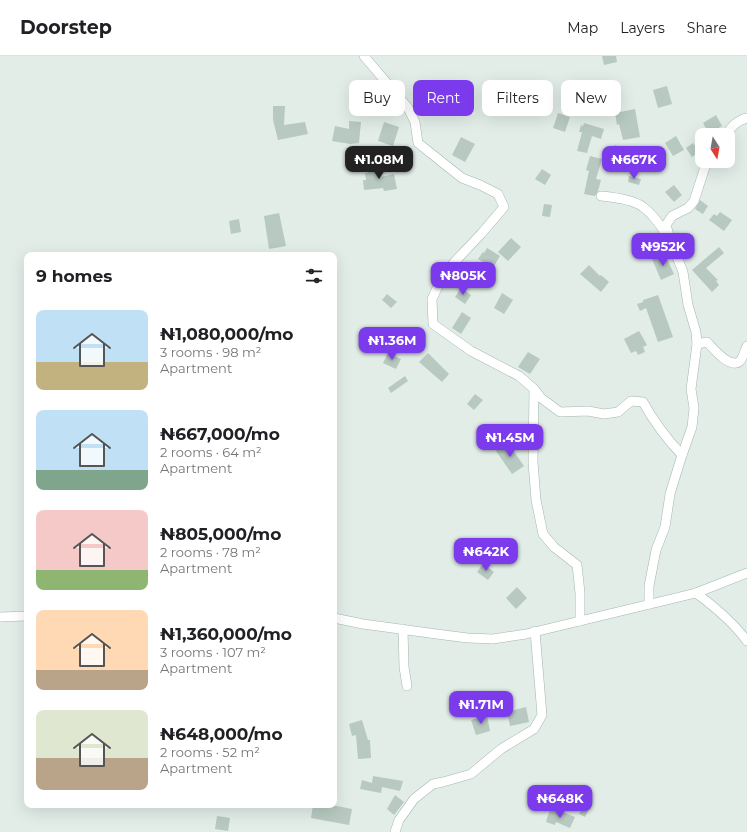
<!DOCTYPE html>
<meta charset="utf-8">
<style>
body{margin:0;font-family:Montserrat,sans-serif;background:#f6f6f6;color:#202124;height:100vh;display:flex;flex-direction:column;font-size:15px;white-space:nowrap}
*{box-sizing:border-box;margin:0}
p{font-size:13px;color:#757577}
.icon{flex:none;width:22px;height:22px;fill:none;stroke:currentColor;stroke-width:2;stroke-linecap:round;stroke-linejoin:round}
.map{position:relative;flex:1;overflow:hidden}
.details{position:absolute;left:24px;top:196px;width:313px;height:556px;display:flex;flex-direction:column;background:#fff;border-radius:8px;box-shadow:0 4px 16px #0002}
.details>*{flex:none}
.banner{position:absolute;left:349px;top:24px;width:338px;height:36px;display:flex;gap:8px}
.needle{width:26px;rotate:169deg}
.buttons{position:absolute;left:695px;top:72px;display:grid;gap:8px}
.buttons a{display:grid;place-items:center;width:40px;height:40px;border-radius:8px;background:#fff;box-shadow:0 4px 16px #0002;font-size:20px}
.price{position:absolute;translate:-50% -34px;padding:0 9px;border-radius:8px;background:#7c3aed;color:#fff;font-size:13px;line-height:26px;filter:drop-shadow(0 1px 2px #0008)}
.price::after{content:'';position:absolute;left:50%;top:24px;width:12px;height:9px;margin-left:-6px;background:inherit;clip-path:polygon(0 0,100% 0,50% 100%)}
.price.active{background:#222;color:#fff}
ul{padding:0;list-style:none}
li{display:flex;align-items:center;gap:12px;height:100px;padding:0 12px}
li span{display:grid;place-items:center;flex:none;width:112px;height:80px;border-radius:8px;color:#555}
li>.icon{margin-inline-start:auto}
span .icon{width:48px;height:48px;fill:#fffc;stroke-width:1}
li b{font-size:17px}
h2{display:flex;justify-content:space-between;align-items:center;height:48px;padding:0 12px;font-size:17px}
.chip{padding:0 14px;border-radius:8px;background:#fff;box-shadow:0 4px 16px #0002;font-size:14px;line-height:36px}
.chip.active{background:#7c3aed;color:#fff}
header{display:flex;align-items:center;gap:24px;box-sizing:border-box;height:56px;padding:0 20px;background:#fff;border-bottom:1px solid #e0e0e0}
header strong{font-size:19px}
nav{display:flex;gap:22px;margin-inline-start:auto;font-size:14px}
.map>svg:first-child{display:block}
.building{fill:#b7c9c0}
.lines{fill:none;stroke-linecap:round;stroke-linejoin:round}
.minor-casing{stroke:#a4b6af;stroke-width:10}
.minor{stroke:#fff;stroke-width:9}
</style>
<header>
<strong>Doorstep</strong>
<nav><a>Map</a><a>Layers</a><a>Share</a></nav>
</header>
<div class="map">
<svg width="747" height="776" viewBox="0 0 747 776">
<rect width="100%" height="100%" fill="#e2ede8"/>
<!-- building -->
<g class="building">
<path d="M602,0h14l1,6 -13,3z"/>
<path d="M667,30l5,18 -14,4 -5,-18z"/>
<path d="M273,50h12l-1,19 21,-3 3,12 -30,6 -5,-20z"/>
<path d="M635,53l5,28 -17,3 -4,-16 -2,1 -2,-12z"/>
<path d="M558,57l12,4 -5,15 -12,-4z"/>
<path d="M716,59l6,11 -13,8 -6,-11z"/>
<path d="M349,65l12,1 -2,21 -9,1 -18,-3 3,-15 14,3z"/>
<path d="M384,66l15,5 -6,19 -15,-5z"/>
<path d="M584,67l20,6 -3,10 -9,-3 -5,17 -10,-2 5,-19h-3l2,-7 2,1z"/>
<path d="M676,80l8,14 -11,6 -8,-13z"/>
<path d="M461,81l14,7 -10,18 -13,-7z"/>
<path d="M693,87l6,9 -7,5 -6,-9z"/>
<path d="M615,89l7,3 -4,9 7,2 -5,13 -15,-6z"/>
<path d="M590,100l12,3 -6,20 5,1 -3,11 -3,5 -11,-2 5,-23 -3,-1z"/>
<path d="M379,110l1,11 14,-3 3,15 -13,2 -1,-3 -19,2 -1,-10h3l-1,-7h3v-6z"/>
<path d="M542,113l9,6 -6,10 -10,-6z"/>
<path d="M629,120l12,3 -2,6 -11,-3z"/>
<path d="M674,129l8,10 -8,7 -9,-10z"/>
<path d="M700,144l8,6 -5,8 -8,-5z"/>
<path d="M544,148l8,1 -2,12 -8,-1z"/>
<path d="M720,156l12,8 -8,11 -15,-11 5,-6 3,2z"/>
<path d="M279,157l7,33 -17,3 -5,-33z"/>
<path d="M239,163l2,13 -10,2 -2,-13z"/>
<path d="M511,182l10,9 -13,14 -10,-9z"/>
<path d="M719,191l5,6 -18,15 12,12 -2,1 3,4 -7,7 -20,-22z"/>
<path d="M487,192l13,8 -7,12 -15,-9 5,-7 1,1z"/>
<path d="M664,197l10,21 -13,6 -9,-21z"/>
<path d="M589,209l11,11 1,-1 8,7 -8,10 -21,-18z"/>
<path d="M463,210l9,7 -8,9 -8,-6z"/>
<path d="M461,232l10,7 -6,9 -10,-7z"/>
<path d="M502,237l11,7 -9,14 -10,-6z"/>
<path d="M387,238l10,8 -6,6 -9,-8z"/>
<path d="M658,239l15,42 -15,5 -12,-34 -6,3 -3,-7 6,-2v-2z"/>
<path d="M462,256l9,6 -10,16 -9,-6z"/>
<path d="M639,275l8,14 -4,2 2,5 -7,3 -2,-4 -5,2 -7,-14z"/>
<path d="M528,296l12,7 -10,15 -12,-7z"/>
<path d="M388,297l13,6 -5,10 -13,-6z"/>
<path d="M428,297l21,21 -7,8 -23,-20z"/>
<path d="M405,320l3,5 -17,12 -3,-5z"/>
<path d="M475,338l8,6 -9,10 -7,-6z"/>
<path d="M508,387l16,23 -12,8 -16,-23z"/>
<path d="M483,508l11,8 -6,8 -11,-8z"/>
<path d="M517,531l10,11 -11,11 -10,-11z"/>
<path d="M526,651l3,15 -19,4 -3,-14z"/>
<path d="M487,660l3,15 -14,4 -5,-15z"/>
<path d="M362,664l6,20h2l1,18 -13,1 -2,-24 -4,1 -3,-12z"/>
<path d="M373,720l30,5 -3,10 -18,-4 -1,6 -21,-4 2,-9 10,3z"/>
<path d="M395,739l9,7 -10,13 -7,-6z"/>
<path d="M585,746l6,3 -6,12 -6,-3z"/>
<path d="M313,749h19l20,4 -3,16 -38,-7z"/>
<path d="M550,753l13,5v-2l12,5 -5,11 -14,-6 -1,3 -9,-3z"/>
<path d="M217,760l13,2 -2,13 -13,-2z"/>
</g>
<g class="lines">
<!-- minor casing -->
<g class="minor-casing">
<g id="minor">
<path d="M364,0l44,52 7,14 3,21 44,35 18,7 18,9 6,13 -23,27 -37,39 -12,26 1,25 38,27 48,25 15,13 -1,73 3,38 7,34 11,13 23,18 3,28v28"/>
<path d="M727,79c3,-8 11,-15 20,-17"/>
<path d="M601,140c11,1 33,4 42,11 10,7 18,19 24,29"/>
<path d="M697,288l10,-2c6,6 23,28 33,19 3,-3 5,-11 7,-15"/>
<path d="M534,333l7,9 19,14 28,-1 16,3 14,-2 13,-11 12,1c11,20 23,36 39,53"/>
<path d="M696,537c19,14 37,29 51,48"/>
<path d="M649,548v-18l7,-36 9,-23 5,-33 11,-36 11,-31 2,-19 -3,-19 6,-45 -1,-12 -8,-27 -5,-33 -12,-30 -5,-17 6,-9 16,-8 6,-7 11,-34 4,-6"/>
<path d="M0,561l27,-1"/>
<path d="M334,562l29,6 81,11 24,3 25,1 33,-5 170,-41 51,-20"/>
<path d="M403,573l1,38 3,19"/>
<path d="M395,776l4,-12 15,-21 19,-15 10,-2 28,-8 30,-25 33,-20 8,-14 -7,-84"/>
</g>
</g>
<!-- minor -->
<use href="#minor" class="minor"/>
</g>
</svg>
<div class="buttons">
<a><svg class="needle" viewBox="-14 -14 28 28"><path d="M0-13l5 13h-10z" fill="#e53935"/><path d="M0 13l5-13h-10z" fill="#757577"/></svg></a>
</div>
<b class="price active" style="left:379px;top:124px">₦1.08M</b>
<b class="price" style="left:634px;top:124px">₦667K</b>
<b class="price" style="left:663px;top:211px">₦952K</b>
<b class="price" style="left:463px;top:240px">₦805K</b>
<b class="price" style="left:392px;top:305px">₦1.36M</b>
<b class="price" style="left:510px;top:402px">₦1.45M</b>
<b class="price" style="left:486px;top:516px">₦642K</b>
<b class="price" style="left:481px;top:669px">₦1.71M</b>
<b class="price" style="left:560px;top:763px">₦648K</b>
<div class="banner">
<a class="chip">Buy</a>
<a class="chip active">Rent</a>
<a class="chip">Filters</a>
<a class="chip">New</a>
</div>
<section class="details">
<h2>9 homes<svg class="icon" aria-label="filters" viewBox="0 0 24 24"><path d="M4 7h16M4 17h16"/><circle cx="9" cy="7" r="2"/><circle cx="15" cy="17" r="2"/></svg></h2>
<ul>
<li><span style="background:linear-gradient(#bfe0f5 65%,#c2b280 0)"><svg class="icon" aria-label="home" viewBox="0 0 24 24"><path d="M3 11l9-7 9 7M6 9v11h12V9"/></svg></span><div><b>₦1,080,000/mo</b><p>3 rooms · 98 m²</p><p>Apartment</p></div></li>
<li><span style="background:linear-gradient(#bfe0f5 75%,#7fa58c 0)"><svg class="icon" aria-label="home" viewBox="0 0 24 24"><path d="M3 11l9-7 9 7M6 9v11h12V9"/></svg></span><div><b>₦667,000/mo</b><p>2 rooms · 64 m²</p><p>Apartment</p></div></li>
<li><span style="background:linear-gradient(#f6c9c9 75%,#8fb573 0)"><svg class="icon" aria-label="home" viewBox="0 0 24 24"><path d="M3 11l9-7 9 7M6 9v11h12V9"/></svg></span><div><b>₦805,000/mo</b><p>2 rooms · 78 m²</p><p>Apartment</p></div></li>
<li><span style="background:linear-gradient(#ffd9b3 75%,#b9a48a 0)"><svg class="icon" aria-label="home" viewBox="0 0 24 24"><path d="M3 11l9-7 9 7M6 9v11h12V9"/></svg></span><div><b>₦1,360,000/mo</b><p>3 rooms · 107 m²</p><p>Apartment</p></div></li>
<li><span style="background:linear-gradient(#dfe7d0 60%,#b9a48a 0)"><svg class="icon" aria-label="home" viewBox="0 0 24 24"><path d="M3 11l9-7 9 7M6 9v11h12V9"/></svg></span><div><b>₦648,000/mo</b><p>2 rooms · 52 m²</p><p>Apartment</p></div></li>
</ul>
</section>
</div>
